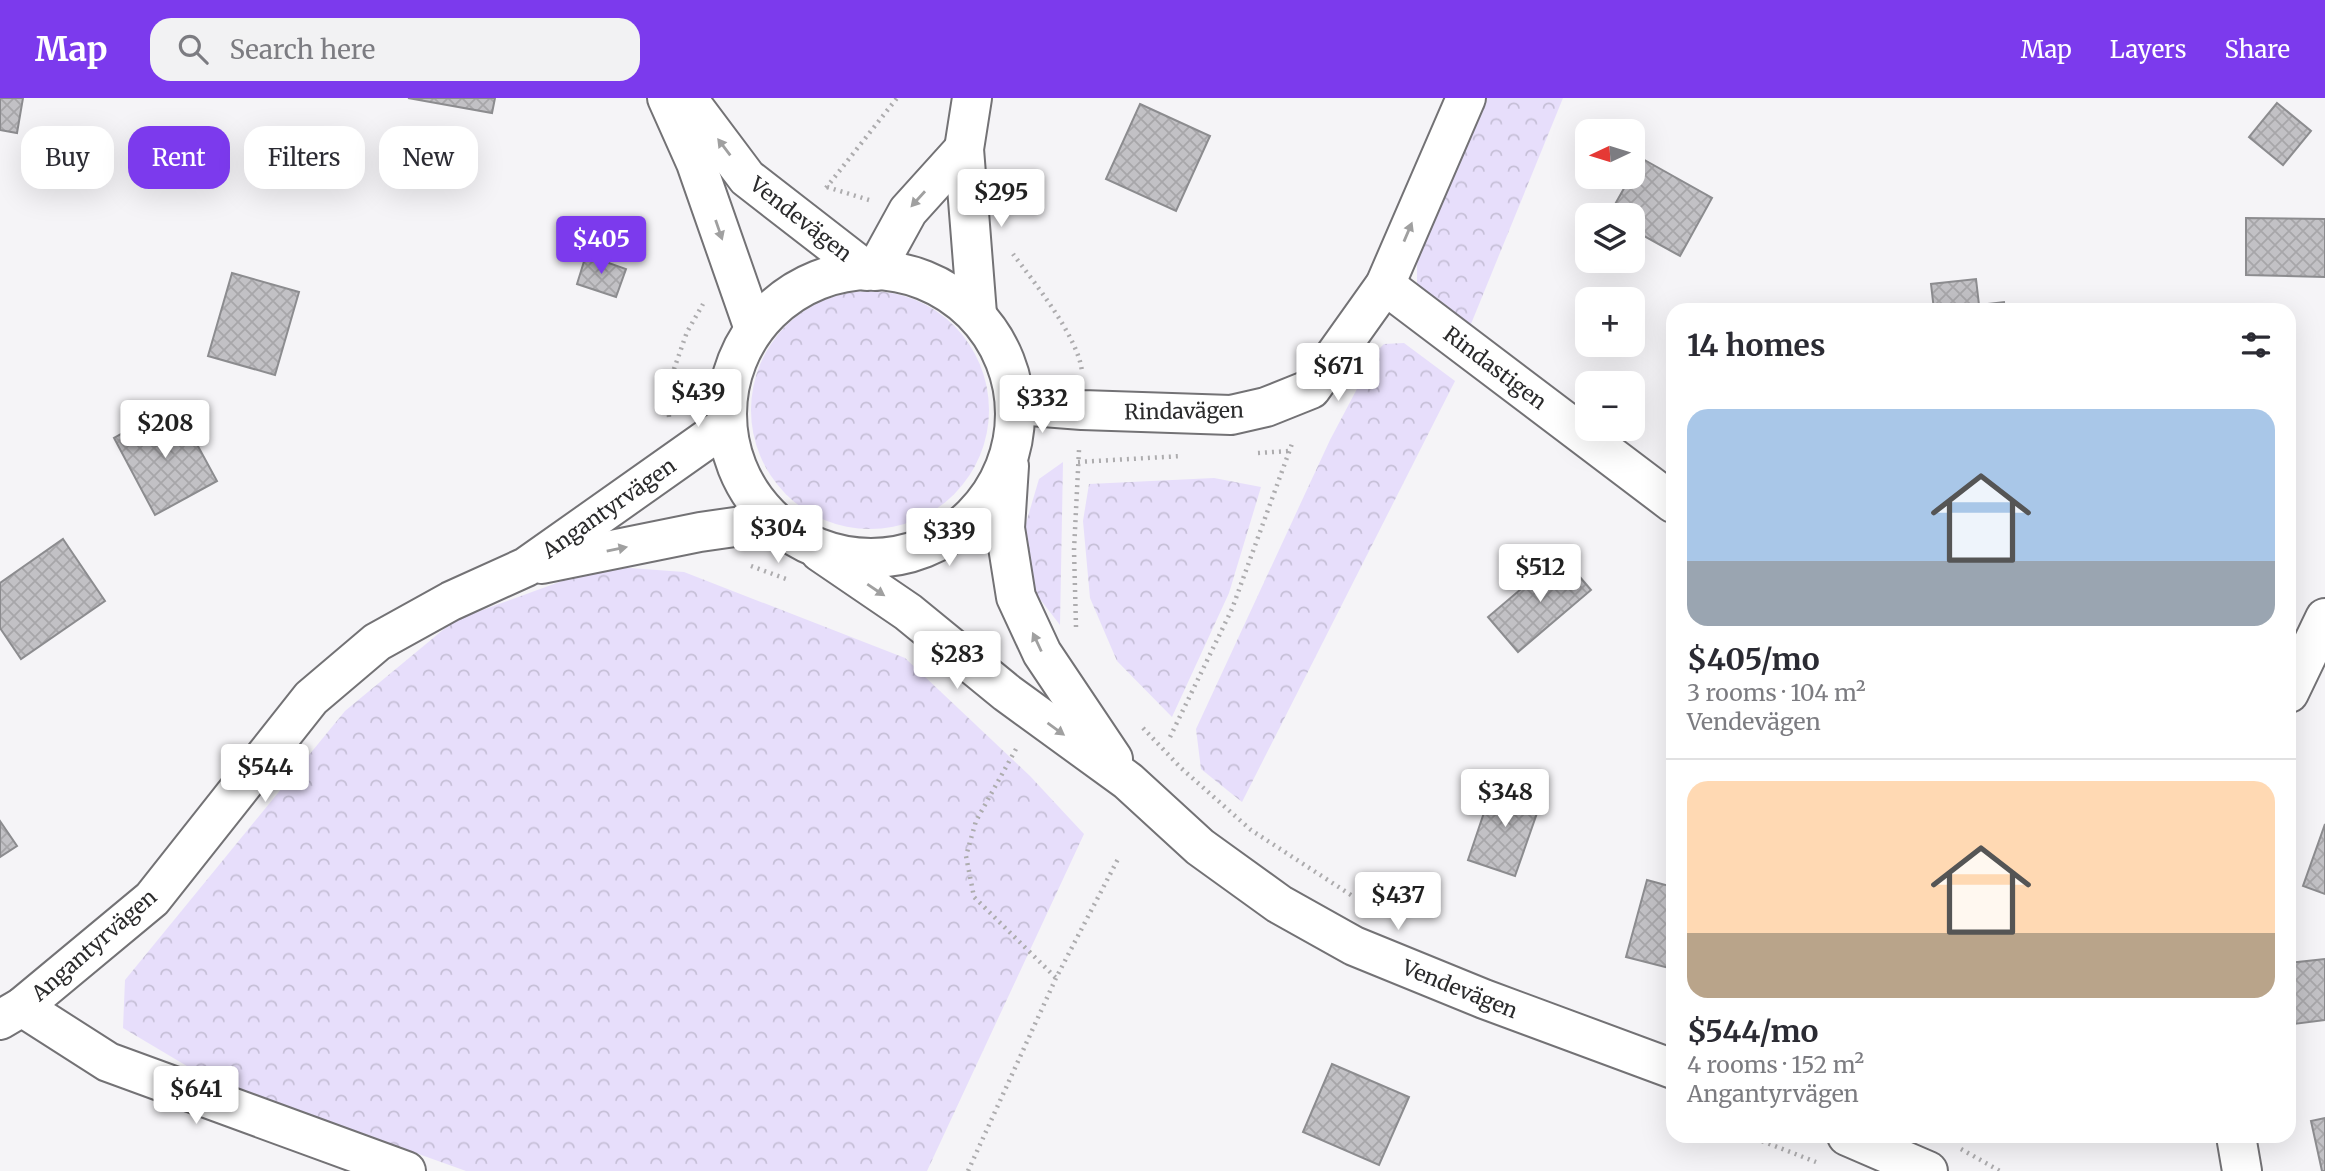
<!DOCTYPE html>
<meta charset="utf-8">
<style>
body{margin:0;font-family:Merriweather,serif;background:#f2f2f3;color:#2b2b33;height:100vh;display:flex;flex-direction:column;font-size:26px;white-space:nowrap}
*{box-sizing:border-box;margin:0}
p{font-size:23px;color:#7c7c81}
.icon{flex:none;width:38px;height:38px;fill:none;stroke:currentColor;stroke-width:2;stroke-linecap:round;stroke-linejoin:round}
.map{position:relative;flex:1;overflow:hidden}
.panel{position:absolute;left:1666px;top:205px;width:630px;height:840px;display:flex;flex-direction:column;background:#fff;border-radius:21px;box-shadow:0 7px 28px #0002}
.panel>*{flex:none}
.hud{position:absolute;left:21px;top:28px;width:665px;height:63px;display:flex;gap:14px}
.needle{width:46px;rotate:266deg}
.buttons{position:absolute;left:1575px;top:21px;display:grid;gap:14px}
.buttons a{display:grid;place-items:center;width:70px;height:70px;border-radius:14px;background:#fff;box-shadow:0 7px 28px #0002;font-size:35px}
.price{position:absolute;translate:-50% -60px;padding:0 16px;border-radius:7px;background:#fff;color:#222;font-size:23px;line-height:46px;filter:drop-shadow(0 2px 4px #0008)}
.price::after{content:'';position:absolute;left:50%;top:42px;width:21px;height:16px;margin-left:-10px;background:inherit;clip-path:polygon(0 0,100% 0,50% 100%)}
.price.selected{background:#7c3aed;color:#fff}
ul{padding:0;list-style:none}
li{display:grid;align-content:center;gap:14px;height:371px;padding:0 21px}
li+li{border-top:2px solid #e1e1e2}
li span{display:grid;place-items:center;height:217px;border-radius:21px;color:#555}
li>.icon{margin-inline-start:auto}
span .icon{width:126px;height:126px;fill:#fffc;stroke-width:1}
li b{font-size:30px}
h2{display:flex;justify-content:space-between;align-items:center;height:84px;padding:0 21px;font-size:30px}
.tag{padding:0 24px;border-radius:21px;background:#fff;box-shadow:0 7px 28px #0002;font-size:24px;line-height:63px}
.tag.selected{background:#7c3aed;color:#fff}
header{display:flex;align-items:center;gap:42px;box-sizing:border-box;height:98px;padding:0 35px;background:#7c3aed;color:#fff}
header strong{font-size:33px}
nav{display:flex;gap:38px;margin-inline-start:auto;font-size:24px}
.search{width:490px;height:63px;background:#f2f2f3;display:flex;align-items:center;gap:18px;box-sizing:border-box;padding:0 24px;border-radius:21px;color:#7c7c81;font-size:26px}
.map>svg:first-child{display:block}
.park{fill:url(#park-crowns)}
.building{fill:url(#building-cross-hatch);stroke:#8c8c8f;stroke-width:2}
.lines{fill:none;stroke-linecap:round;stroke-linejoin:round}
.minor-casing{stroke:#737275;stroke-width:42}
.path{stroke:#adacae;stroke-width:4.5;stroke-dasharray:2 5;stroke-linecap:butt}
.minor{stroke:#fff;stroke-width:38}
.oneway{fill:#a0a0a0}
.labels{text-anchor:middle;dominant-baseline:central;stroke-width:5;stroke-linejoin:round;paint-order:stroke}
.street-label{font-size:21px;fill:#2b2b2c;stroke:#fff}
</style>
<header>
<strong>Map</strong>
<div class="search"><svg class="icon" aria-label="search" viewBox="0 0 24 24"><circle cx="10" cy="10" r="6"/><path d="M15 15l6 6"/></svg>Search here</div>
<nav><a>Map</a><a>Layers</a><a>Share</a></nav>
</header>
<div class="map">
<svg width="2325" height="1073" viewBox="0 0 2325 1073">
<defs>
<pattern id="park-crowns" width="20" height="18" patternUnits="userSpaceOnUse" patternTransform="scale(1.75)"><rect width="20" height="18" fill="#e7defb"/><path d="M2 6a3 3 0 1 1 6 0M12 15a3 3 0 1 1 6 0" fill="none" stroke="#c6bfd7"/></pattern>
<pattern id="building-cross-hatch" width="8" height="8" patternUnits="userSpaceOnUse" patternTransform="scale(1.75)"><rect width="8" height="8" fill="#c2c1c5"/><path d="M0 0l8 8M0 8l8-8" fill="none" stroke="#a7a6a9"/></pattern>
</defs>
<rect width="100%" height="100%" fill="#f5f4f7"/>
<!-- park -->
<g class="park">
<path d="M1481,0h82l-92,226 -54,-33v-34z"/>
<circle cx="870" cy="312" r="119"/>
<path d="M1404,245l51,38 -213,421 -41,-33 -5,-40 134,-289 47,-89 7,-7z"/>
<path d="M1063,364l-3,163 -31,-40 -5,-55 15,-51z"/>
<path d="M1214,380l47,9 -32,106 -57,124 -55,-56 -27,-63 -7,-77 6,-37z"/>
<path d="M603,468l81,6 221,86 125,118 54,58 -157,337h-461l-259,-93 -84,-50 2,-48 220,-269 110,-91z"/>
</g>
<!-- building -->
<g class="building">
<path d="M0,0h23l-6,35 -17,-3z"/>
<path d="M408,0h87l-3,15z"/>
<path d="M2277,5l34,28 -28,34 -34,-28z"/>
<path d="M1140,6l70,32 -34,75 -70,-32z"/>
<path d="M1641,60l71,40 -32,58 -47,-26v-15h-24z"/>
<path d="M2246,120l79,1v58l-79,-2z"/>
<path d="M586,157l40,14 -10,28 -39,-13z"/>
<path d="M232,175l67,19 -24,83 -67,-19z"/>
<path d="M1976,181l3,26 25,-3 1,8h-71l-3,-26z"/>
<path d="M175,306l42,77 -62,34 -41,-77z"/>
<path d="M63,441l42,62 -84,58 -21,-31v-45z"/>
<path d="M1561,457l30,35 -73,62 -30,-35z"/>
<path d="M1494,685l48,16 -27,77 -47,-16z"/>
<path d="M0,723l17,25 -17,11z"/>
<path d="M2325,726v70l-22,-8z"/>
<path d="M1647,782l26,7v82l-47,-12z"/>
<path d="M2325,861v61l-31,4 -5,-39v-22z"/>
<path d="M1332,966l77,33 -30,68 -76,-33z"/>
<path d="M2325,1020v53h-3l-11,-50z"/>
</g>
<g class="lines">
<!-- minor casing -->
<g class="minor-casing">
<g id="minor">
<path d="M667,0l29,65 58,166"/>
<path d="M687,0l60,80 120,93"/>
<path d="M972,0l-8,51 13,165"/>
<circle cx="871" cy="316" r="144"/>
<path d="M875,173l33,-60 56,-62"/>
<path d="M1385,187l288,218"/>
<path d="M1016,307l66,5 149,5 35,-8 45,-18 74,-104 81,-187"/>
<path d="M1009,368l-4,62 11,69 26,56 71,106"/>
<path d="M820,454l88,60 99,81 121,88 72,66 79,57 75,42 130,53 189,70"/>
<path d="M542,466l158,-32 70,-10"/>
<path d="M2289,595l36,-75"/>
<path d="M22,909l86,55 298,109"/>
<path d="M0,922l22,-13 130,-108 159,-201 66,-56 74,-41 75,-34 201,-142"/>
<path d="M1847,1038l81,35"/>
<path d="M2236,1038l6,35"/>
</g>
</g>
<!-- path -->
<g class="path">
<path d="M827,89l42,13"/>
<path d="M826,90l71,-90"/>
<path d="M1013,156c21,28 66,84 69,118"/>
<path d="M669,319l-2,-28 20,-57 16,-28"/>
<path d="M1258,355l31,-2"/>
<path d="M1078,364l104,-6"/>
<path d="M751,468l38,14"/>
<path d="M1076,529l-2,-77 5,-100"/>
<path d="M1143,630l38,40 70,62 103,67"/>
<path d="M1170,639l62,-128 61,-168"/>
<path d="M1016,651l-40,72 -10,35 8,41 82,81"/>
<path d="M1749,1038l67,26"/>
<path d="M1961,1051l39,22"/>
<path d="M968,1073l88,-193 62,-119"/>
</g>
<!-- minor -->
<use href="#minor" class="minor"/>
</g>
<!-- one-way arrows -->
<defs><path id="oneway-solid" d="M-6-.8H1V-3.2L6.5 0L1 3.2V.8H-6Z" transform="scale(1.75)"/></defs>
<g class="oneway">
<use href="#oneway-solid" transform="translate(724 49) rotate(-127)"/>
<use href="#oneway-solid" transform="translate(918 101) rotate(132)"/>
<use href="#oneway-solid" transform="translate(719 132) rotate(71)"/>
<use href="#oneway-solid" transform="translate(1408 134) rotate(-67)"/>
<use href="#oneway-solid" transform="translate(617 451) rotate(-11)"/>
<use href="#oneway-solid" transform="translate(876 492) rotate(34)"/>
<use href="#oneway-solid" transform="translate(1037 544) rotate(-115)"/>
<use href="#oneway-solid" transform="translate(1056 631) rotate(36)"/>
</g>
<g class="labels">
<!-- street labels -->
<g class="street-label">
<text transform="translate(801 121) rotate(38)">Vendevägen</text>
<text transform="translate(1495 270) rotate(37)">Rindastigen</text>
<text transform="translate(1184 313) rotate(-1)">Rindavägen</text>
<text transform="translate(609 410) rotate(-35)">Angantyrvägen</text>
<text transform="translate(94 847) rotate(-41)">Angantyrvägen</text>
<text transform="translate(1460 891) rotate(22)">Vendevägen</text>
</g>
</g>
</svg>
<div class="buttons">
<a><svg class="needle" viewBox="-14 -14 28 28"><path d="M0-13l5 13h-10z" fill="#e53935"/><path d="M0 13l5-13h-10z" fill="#7c7c81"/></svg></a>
<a><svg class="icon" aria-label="layers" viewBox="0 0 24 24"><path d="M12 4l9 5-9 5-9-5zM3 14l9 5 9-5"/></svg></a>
<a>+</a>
<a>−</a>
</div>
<b class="price" style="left:1001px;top:131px">$295</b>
<b class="price selected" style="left:601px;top:178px">$405</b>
<b class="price" style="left:1338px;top:305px">$671</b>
<b class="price" style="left:698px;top:331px">$439</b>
<b class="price" style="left:1042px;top:337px">$332</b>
<b class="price" style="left:165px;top:362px">$208</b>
<b class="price" style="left:778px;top:467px">$304</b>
<b class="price" style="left:949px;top:470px">$339</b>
<b class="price" style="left:1540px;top:506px">$512</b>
<b class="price" style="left:957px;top:593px">$283</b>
<b class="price" style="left:265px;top:706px">$544</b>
<b class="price" style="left:1505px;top:731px">$348</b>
<b class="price" style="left:1398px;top:834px">$437</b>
<b class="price" style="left:196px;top:1028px">$641</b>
<div class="hud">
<a class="tag">Buy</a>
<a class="tag selected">Rent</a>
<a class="tag">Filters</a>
<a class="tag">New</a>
</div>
<section class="panel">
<h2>14 homes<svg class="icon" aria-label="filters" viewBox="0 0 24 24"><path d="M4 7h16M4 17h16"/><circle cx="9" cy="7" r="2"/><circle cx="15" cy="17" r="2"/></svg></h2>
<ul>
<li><span style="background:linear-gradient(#a9c7e8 70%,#9aa5b1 0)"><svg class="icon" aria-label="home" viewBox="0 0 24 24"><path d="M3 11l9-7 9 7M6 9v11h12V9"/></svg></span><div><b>$405/mo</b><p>3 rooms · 104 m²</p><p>Vendevägen</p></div></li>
<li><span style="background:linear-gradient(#ffd9b3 70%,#b9a48a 0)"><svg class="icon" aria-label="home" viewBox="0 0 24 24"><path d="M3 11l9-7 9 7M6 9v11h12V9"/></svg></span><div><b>$544/mo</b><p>4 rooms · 152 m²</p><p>Angantyrvägen</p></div></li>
</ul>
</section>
</div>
